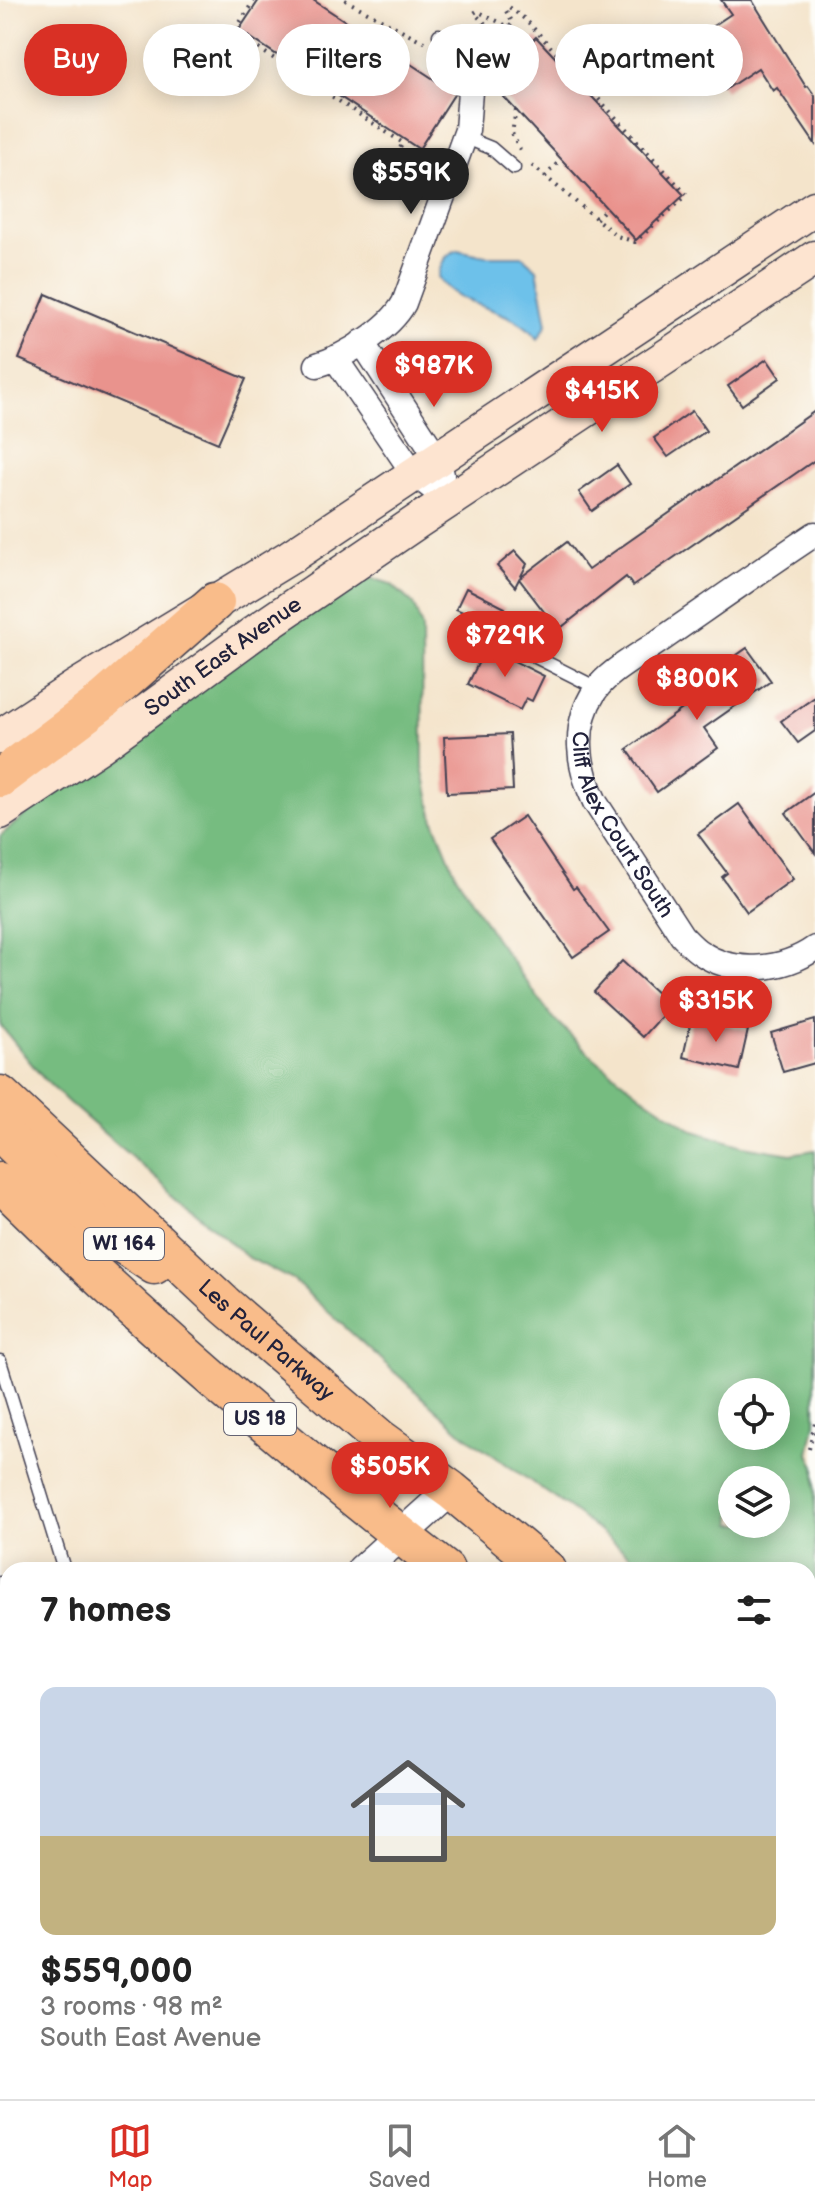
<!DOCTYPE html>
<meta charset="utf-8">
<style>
body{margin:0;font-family:"Balsamiq Sans",sans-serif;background:#f2f2f2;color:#222;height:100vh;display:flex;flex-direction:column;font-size:30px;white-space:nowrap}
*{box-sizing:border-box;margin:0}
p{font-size:26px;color:#767676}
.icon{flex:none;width:44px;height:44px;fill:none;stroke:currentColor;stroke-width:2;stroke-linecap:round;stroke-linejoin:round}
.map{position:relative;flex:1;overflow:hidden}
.panel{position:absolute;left:0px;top:1562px;width:816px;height:538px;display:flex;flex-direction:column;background:#fff;border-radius:24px 24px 0 0;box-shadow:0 4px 20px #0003}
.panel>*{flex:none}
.hud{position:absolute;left:24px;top:24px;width:768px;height:72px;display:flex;gap:16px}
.tools{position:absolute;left:718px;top:1378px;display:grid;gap:16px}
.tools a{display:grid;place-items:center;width:72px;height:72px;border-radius:50%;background:#fff;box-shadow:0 4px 20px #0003;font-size:40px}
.price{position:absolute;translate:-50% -68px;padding:0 18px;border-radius:28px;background:#d93025;color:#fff;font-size:26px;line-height:52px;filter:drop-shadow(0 2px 4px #0008)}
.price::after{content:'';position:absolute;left:50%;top:48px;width:24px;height:18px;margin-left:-12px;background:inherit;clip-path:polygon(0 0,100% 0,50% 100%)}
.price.selected{background:#222;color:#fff}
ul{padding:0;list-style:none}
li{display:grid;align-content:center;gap:16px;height:424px;padding:0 40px}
li span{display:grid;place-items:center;height:248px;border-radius:16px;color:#555}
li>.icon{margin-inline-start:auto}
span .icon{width:144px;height:144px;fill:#fffc;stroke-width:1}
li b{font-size:34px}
h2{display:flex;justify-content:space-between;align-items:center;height:96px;padding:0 40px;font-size:34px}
.pill{padding:0 28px;border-radius:36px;background:#fff;box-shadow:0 4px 20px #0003;font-size:28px;line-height:72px}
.pill.selected{background:#d93025;color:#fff}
.dock{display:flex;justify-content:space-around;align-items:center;height:112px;border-top:2px solid #e0e0e0;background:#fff;font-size:22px;color:#767676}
.dock a{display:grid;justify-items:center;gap:4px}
.dock .selected{color:#d93025}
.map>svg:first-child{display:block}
.green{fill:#93dc97;stroke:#5a7f69;stroke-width:2}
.forest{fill:#76bc80;stroke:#4c6f5e;stroke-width:2;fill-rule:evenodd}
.water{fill:#6dc1ea;stroke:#487292;stroke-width:2}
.building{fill:#e9938d}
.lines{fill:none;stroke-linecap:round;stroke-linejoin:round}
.service-casing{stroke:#423f51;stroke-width:15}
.minor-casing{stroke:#423f51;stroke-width:27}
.tertiary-casing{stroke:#423f51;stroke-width:33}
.secondary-casing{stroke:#423f51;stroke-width:37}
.primary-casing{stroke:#423f51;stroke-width:41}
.path{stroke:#423f51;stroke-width:4;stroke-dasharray:2 6;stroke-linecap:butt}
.service{stroke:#fff;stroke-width:12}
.minor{stroke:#fff;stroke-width:24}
.tertiary{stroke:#fff;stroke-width:30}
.secondary{stroke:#fde4d0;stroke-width:34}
.primary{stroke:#f9bc8a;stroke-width:38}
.labels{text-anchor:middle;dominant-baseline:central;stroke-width:6;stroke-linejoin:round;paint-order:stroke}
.shield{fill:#fdfcf7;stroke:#646373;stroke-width:2}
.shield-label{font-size:20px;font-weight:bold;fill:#22223b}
.street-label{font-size:22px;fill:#22223b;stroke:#fdfcf7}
</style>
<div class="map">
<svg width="815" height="2099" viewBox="0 0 815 2099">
<rect width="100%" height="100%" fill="#fdfcf7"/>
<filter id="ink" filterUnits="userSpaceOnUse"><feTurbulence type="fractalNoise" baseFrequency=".0125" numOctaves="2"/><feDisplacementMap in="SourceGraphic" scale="16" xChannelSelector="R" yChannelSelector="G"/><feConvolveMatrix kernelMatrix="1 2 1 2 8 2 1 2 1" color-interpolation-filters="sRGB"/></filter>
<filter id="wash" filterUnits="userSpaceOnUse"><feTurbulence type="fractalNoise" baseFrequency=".006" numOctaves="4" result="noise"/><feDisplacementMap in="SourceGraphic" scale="32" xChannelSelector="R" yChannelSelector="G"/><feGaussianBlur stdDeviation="1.8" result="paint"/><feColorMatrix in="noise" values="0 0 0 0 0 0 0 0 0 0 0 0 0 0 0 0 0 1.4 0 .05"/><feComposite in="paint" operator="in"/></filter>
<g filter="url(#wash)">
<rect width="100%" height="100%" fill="#f4e4cb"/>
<!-- green -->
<g class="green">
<path d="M808,1998l7,6v54l-7,30z"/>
<path d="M71,2092h736l-2,7h-747z"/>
</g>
<!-- forest -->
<path class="forest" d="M368,577l23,7 22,20 9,23 1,140 11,54 22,54 39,63 57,79 42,41 48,38 52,35 49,15 48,8 24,-4v273l-6,31 6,12v236l-7,-6v-126h-159l-73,-57 -113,-79 -170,-154 -46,-23 -179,-155 -25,-24 -43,-53v-189l37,-31 281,-200zM732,1392h44v44h-44zM732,1480h44v44h-44z"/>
<!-- water -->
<path class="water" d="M457,250l29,6h36l15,13 10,55 -9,15c-26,-34 -78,-28 -100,-62 3,-14 6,-21 19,-27z"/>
<g id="blocks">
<!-- building -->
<g class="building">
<path d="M259,0h54l142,93 -36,56 -180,-119z"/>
<path d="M721,0h31l54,87 2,-1 7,10v48l-38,-56 -4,3 -15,-23 -33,22 -13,-18 4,-3 -21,-31 36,-24z"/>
<path d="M536,37l148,158 -48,45 -147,-159 17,-16 6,3 7,-3 3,-5 -3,-7z"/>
<path d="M46,294l200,85 -28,64 -199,-84z"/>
<path d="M767,359l13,19 -38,27 -14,-19z"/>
<path d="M692,411l14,20 -38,26 -14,-19z"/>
<path d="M815,411v49l-182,126 -7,-9 -68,53 -39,-51 -4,8 -18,-21 18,-15 12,13 -7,14 47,-36 21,28z"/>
<path d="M617,465l13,19 -38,27 -13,-19z"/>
<path d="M466,588l39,20 -9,19 -40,-18z"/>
<path d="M486,647l58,29 -12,25 -6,-3 -6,12 -52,-26z"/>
<path d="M747,648l24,33 -67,47 14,20 -61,44 -30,-43 83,-60 -7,-10z"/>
<path d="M815,697v34l-17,12 -17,-22z"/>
<path d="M510,734l3,56 -66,3 -3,-56z"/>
<path d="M815,792v61l-29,-40z"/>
<path d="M739,804l54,75 -46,33 -25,-35 5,-4 -29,-39z"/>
<path d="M524,816l49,73 3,-2 33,45 -36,25 -83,-118z"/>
<path d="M622,961l49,45 -28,31 -49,-45z"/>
<path d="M692,1017l56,13 -9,40 -56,-13z"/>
<path d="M815,1020v43l-32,9 -12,-39z"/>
</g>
</g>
</g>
<g filter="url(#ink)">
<use href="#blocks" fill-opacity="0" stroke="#423f51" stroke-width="2"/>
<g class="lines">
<!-- service casing -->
<g class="service-casing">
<g id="service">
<path d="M439,35l34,18c16,-11 26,-7 40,6"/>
<path d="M464,137l27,11 23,20"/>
<path d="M492,635l105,53"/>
<path d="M0,1361l63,205 -2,4"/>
<path d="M0,1583l3,10"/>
</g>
</g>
<!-- minor casing -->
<g class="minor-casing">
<g id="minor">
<path d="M362,342l76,117 4,16"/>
<path d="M335,358l79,116 34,26"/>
<path d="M317,365c28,-8 73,-36 87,-62l63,-173 6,-77"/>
<path id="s1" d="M815,534c-53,35 -105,72 -157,108 -20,14 -49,29 -63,49 -23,35 -17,76 0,111l87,134c6,6 12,13 19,17 34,23 83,17 114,-5"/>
</g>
</g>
<!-- tertiary casing -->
<g class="tertiary-casing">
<g id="tertiary">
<path d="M362,1570l89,-80"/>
<path d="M0,1697l8,-2"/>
</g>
</g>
<!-- secondary casing -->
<g class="secondary-casing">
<g id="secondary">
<path d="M0,737l76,-50 214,-130 525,-349"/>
<path id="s2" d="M0,812l101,-67 160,-117 157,-107 397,-263"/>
</g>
</g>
<!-- primary casing -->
<g class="primary-casing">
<g id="primary">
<path d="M0,778l100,-75 115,-101"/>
<path id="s3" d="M0,1095l227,212 152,131 72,52 96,80"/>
<path d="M0,1132l103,99 51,34"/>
<path d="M0,1182c140,139 290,267 445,388"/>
<path d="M808,1764l7,5"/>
<path d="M808,1829l7,5"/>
</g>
</g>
<!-- path -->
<g class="path">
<path d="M254,0l-15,24 -1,11 165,108 -3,5 25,32"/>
<path d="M345,0l79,42"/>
<path d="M491,29l-17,-16 3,-2 32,16 4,-4 -7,-12 3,-4 17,13 161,175 -52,47 -18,-6 -88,-73"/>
<path d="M516,110l-4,23 8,17"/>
<path d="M545,177l16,-18"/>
<path d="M596,219l10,-11"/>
<path d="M809,1449l6,-26"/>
</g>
<!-- service -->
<use href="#service" class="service"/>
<!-- minor -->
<use href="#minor" class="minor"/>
<!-- tertiary -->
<use href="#tertiary" class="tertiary"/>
<!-- secondary -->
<use href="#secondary" class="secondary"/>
<!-- primary -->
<use href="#primary" class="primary"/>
</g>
</g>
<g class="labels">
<!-- shield labels -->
<g class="shield">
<rect x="84" y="1228" width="80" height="32" rx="6"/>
<rect x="224" y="1403" width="72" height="32" rx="6"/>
</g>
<g class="shield-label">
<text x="124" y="1244">WI 164</text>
<text x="260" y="1419">US 18</text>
</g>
<!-- street labels -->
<g class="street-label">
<text stroke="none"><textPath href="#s2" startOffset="272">South East Avenue</textPath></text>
<text stroke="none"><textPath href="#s1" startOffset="418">Cliff Alex Court South</textPath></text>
<text stroke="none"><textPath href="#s3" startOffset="362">Les Paul Parkway</textPath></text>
</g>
</g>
</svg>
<div class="tools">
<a><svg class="icon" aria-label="locate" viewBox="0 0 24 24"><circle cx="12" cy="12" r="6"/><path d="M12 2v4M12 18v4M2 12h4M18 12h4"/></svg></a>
<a><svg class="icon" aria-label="layers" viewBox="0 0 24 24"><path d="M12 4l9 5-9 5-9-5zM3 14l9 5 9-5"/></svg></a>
</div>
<b class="price selected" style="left:411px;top:216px">$559K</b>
<b class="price" style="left:434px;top:409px">$987K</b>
<b class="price" style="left:602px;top:434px">$415K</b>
<b class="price" style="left:505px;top:679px">$729K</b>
<b class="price" style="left:697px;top:722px">$800K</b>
<b class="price" style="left:716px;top:1044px">$315K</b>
<b class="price" style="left:390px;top:1510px">$505K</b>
<div class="hud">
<a class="pill selected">Buy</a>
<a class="pill">Rent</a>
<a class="pill">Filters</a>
<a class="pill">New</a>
<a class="pill">Apartment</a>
</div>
<section class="panel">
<h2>7 homes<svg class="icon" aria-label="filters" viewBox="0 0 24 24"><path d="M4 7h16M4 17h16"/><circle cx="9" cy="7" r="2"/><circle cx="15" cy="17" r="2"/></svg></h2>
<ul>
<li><span style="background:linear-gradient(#c9d6e8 60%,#c2b280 0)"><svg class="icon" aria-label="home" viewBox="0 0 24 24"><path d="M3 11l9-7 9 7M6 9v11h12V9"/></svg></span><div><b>$559,000</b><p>3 rooms · 98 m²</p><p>South East Avenue</p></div></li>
</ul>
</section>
</div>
<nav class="dock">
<a class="selected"><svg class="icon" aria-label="map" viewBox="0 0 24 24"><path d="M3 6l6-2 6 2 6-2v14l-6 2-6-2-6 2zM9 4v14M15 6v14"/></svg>Map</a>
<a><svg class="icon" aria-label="saved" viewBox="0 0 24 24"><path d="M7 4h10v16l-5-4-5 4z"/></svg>Saved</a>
<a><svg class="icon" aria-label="home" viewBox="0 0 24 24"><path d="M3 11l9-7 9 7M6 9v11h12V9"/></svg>Home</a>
</nav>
